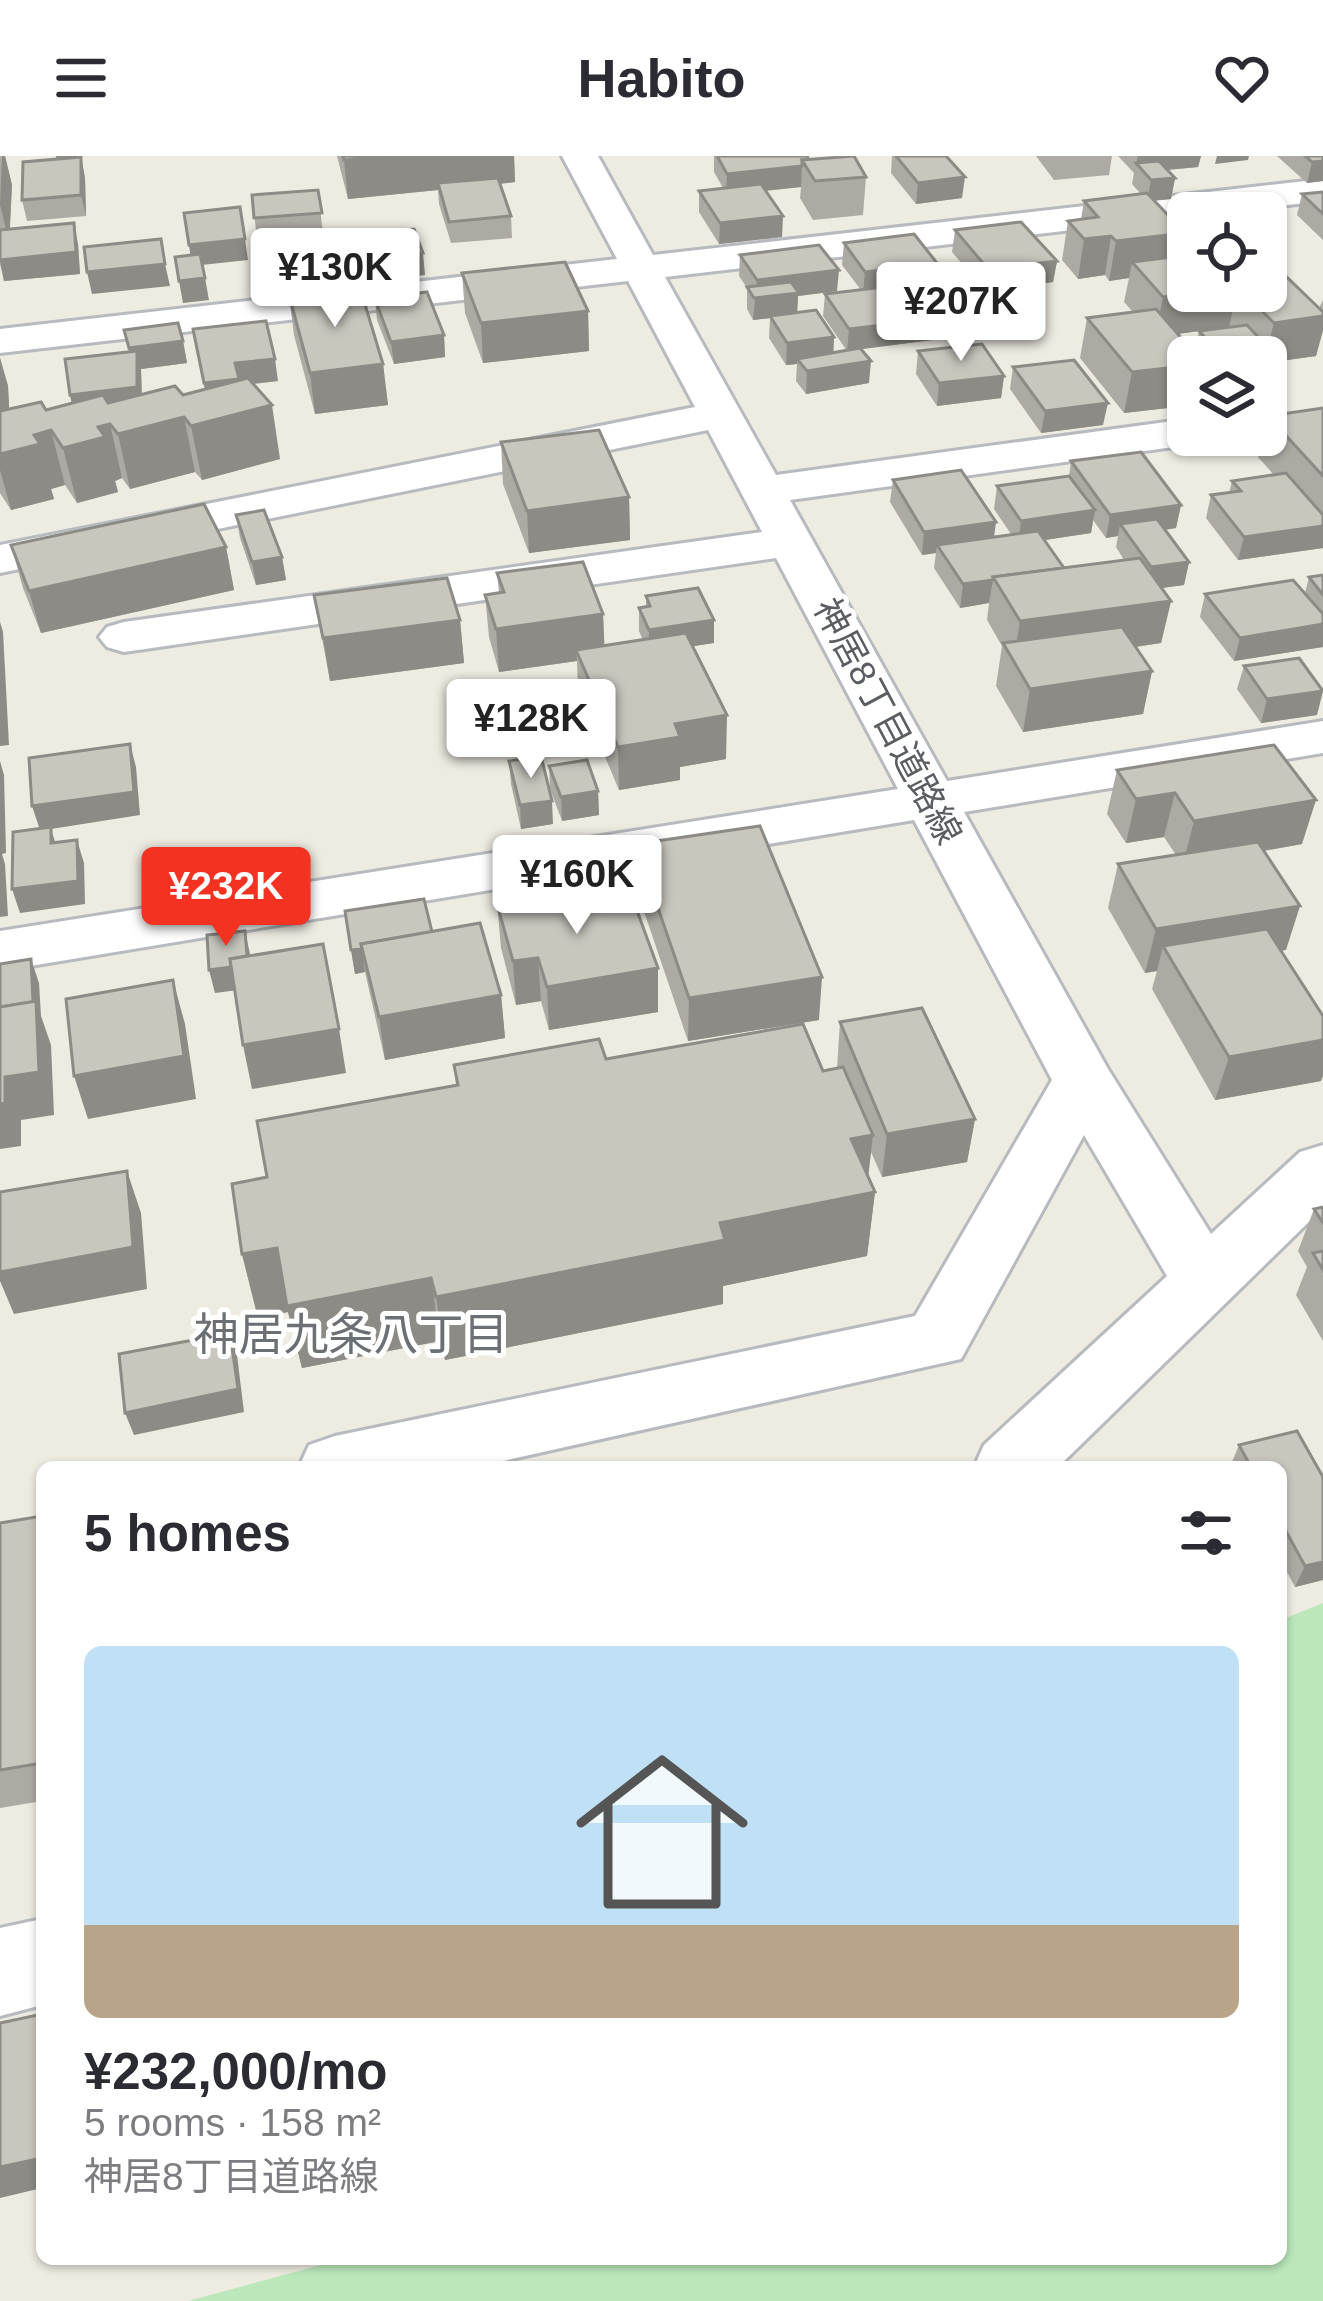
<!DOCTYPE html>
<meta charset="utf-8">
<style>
body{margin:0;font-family:Helvetica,"Noto Sans JP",sans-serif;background:#f7f7f7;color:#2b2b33;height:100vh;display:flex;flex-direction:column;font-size:45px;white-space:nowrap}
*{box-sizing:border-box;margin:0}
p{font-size:39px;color:#7c7c81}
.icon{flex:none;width:66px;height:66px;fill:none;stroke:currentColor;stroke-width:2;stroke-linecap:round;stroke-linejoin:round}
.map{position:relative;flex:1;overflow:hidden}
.sheet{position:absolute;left:36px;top:1305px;width:1251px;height:804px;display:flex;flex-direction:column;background:#fff;border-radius:18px;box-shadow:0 3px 9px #0004}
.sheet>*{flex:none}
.tools{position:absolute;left:1167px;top:36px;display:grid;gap:24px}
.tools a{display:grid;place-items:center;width:120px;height:120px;border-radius:18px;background:#fff;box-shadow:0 3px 9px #0004;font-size:60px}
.price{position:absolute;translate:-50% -102px;padding:0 27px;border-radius:12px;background:#fff;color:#222;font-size:39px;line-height:78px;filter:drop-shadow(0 3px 6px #0008)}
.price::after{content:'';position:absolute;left:50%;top:72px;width:36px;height:27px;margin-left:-18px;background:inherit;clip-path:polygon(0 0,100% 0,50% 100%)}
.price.active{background:#f43221;color:#fff}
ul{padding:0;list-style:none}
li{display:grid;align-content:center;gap:24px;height:636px;padding:0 48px}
li span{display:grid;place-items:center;height:372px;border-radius:18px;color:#555}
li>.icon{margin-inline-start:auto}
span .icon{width:216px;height:216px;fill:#fffc;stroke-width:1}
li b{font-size:51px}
h2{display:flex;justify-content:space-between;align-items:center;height:144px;padding:0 48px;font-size:51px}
header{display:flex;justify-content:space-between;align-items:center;height:156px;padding:0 48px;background:#fff;font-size:54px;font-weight:600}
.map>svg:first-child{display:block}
.green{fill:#bbe7bb}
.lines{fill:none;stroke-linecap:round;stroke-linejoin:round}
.minor-casing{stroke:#b7babf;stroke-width:6}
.minor{fill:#fff;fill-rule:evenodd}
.wall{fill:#adaaa3;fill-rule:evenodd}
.shaded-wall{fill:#8d8b85}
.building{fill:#c9c6be;stroke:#8d8b85;stroke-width:3}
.labels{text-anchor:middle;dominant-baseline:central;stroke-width:10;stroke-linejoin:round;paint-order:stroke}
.far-street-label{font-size:36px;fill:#5a5e63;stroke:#fff}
.neighbourhood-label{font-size:45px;fill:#6b7075;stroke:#fff}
</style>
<header><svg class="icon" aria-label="menu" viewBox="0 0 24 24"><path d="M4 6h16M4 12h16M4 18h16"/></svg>Habito<svg class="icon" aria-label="heart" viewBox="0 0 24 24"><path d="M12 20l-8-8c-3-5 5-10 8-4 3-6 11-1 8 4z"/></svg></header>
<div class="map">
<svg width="1323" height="2145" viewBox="0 0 1323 2145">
<rect width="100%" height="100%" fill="#eeebe1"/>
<!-- green -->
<path class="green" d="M1323,1447v698h-1135l155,-42h938v-639z"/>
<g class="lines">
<!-- minor casing -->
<g class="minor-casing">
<g id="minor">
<path d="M562,0h36l55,99 670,-76v22l-658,76 111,198 412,-56v16h20l-20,10 -398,55 157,281 376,-60v32l-359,59 144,257 103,165 89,-82 23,-7v63l-265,259h-84l10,-22 183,-169 -83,-141 -123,224 -485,108h-177l10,-22 26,-9 580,-120 137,-236 -138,-260 -914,151v-40l898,-142 -122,-231 -652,94 -17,-5 -8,-10 8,-10 17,-5 638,-90 -54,-102 -708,143v-28l695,-138 -67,-126 -628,72v-24l617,-70z"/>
<path d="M42,1763v86l-42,11v-88z"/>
</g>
</g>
<!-- minor -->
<use href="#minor" class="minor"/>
</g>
<!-- wall -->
<g class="wall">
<path d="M0,0h5l7,29 -2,44 68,15 2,30 -76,7 -4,-17z"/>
<path d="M81,0l4,22 1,38 -59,5 -5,-21 34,-41z"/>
<path d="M337,0h177l1,26 -15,2 11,32 1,22 -61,5 -12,-39 -1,-14 -90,9z"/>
<path d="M714,0h93l2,4 57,17 -3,38 -50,5 -13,-22 1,-11 -35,4 16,46 -63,7 -20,-32v-21l24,-3 -9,-16z"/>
<path d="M892,0h54l16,42 -46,6 -25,-31z"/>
<path d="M1036,0h76l-3,19 -55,5z"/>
<path d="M1118,0h83l-3,11 -31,3 8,8 -4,21 -17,2 22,23 4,-20 8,9v25l-3,-3 -4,21 7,35h78l53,17 4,-8v30l-7,26 -36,5 -3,24 -11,-28h-78v62l-10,1 -10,-12 -44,5 -44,-55 7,-40 46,-6 -9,-10 5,-24 -20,3 -4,-6 -27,4 -16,-19 6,-39 13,-2 3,-18 57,-7 -9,-10 2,-11zM1229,171l-30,4 -5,22 -17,-19z"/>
<path d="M1277,0h46v25l-16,2z"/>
<path d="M318,34l5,44 12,51 -58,7 -12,-54 -8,1 -5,-44z"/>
<path d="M1323,36v48l-26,-25 5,-21z"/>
<path d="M955,74l102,31 -4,21 -68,9 -33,-39z"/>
<path d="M380,76l45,43 -36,3 -7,-24z"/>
<path d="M844,87l91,41 -24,3 24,32 -3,21 -71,9 8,34 -63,11 -10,-13 1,-17 -11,1 -17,-27 1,-20 -17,2 -6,-11v-21l-8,-12 1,-21 97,36 -39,5 -1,17 37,24 -1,16 14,-2 -24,-35 2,-22 36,-4 -19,-25z"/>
<path d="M462,117l126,38 1,40 -106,12 -18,-50z"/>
<path d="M289,139l94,69 5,41 -73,9 -21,-79z"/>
<path d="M375,143l69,36 1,22 -51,7 -17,-44z"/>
<path d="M193,173l85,52 -25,3 27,75 -78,21 -7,-8 -65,17 -8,-11 -7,3 3,11 -41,11 -12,-18 -14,4 3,10 -43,11 -11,-17v-135l8,28 1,23 37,1 26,-7 -2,-8 59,-43 -5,-22 59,11 4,22 -46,6 1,25 41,1 22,-5z"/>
<path d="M918,195l86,25 -3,22 -64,8 -21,-32z"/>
<path d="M1013,211l90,58 -62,8 -31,-44z"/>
<path d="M1323,252v140l-85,12 -32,-42 5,-23 18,-2 3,-12 42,-6 -16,-18 6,-22h2l2,-19z"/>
<path d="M501,286l128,55 1,43 -101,13 -26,-69z"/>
<path d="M1071,305l110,44 -5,23 -11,2 24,32 -5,23 -22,3 9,13 -10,42 -25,4 16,24 -9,43 -120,18 -27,-46 6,-40 -15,-26 2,-17 -29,5 -26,-40 2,-15 -14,2 -32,-53 3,-22 101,57 17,-3 -17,-25 3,-23 72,-9zM1093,364l13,18 12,-2 -2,11 8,13 -60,8 -19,-28 46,-7z"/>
<path d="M236,359l46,42 4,23 -30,5 -16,-47z"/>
<path d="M11,389l215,2 8,43 -193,43 -18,-45z"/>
<path d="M497,417l106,41 1,32 39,-6 -4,-9v-23l7,-2v-10l68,47 -21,3 33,113 -46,8v13l-61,10 -41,-97 -1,-32 -78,11 -10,-35 -4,-42 14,-2z"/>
<path d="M1323,419v72l-89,14 -34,-44 5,-23 100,-1 4,-16z"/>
<path d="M314,439l146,25 4,43 -134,18z"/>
<path d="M1244,510l73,49 -56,8 -24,-34z"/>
<path d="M509,605l44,63 -32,5 -10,-45z"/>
<path d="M549,610l49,25 1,24 -37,6 -12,-32z"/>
<path d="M1117,614l185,74 -38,7 22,99h-5l40,131 -106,19 -63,-111 5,-18 -12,2 -37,-65 10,-44 58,-9 -12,-18 -38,6 -19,-29z"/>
<path d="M636,688l183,176 -131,21 -52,-153z"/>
<path d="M497,748l87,1 74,107 -109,18 -8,-29 -25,4 -15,-57z"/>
<path d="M345,755l87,21 69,63 4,43 -120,22 -20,-88 -10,2z"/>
<path d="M840,866l135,97 -8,43 -85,15 -11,-25 -3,26 7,14 -8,64 -144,30v18l-278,56 -5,-19 -138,27 -14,-56 -30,6 -16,-64 25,-77 189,-92 -2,-20 152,-6 217,12 14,-3z"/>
<path d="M1323,1051v134l-27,-46 11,-28 -9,-16 16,-42z"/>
<path d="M1239,1289l84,32v103l-28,7 -14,-26v-94h-51z"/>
<path d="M42,1360v285l-42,7v-285z"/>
</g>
<!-- shaded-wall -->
<g class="shaded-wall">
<path d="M2,0h3l7,29 -3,56 -9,-36z"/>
<path d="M56,0h25l4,22 1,38 -5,-21 -21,-18z"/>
<path d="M390,0h124l1,26 -75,8 -2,-7v7l-90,9 -4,-39z"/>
<path d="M1138,0h63l-3,11 -54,5 -8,-8z"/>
<path d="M1217,0h32l-1,4 -33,4z"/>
<path d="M1323,5v20l-16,2 5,-21z"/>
<path d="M802,10l-1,21 -75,7 1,-20z"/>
<path d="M965,21l-3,21 -46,6 2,-21z"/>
<path d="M1175,22l-4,21 -24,2 4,-21z"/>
<path d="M783,60l-1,21 -63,7 1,-21z"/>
<path d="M74,67l4,21 2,30 -76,7 -4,-21z"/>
<path d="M1185,77l-7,40 -46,-11 -3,16 -20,3 7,-40z"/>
<path d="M1111,80l-6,39 -27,4 6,-40z"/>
<path d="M245,83l3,21 -56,6 -3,-21z"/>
<path d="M423,97l2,22 -36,3 -2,-21z"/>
<path d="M1057,105l-4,21 -68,9 3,-22z"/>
<path d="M332,107l3,22 -58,7 -3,-22z"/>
<path d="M937,107l-2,21 -72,9 2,-21z"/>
<path d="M165,108l5,22 -78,8 -5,-22z"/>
<path d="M839,114l-2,21 -39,5 -1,19 -44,5 4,-40z"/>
<path d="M205,122l4,22 -26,3 -4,-22z"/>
<path d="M1207,135h30l-8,36 -74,10 8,-40z"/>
<path d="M588,155l1,40 -106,12 -2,-40z"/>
<path d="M1323,160v14l-7,26 -50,7 -1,-6 9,-34z"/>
<path d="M935,163l-3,21 -85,11 2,-22z"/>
<path d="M444,179l1,22 -51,7 -3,-22z"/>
<path d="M834,181l-1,22h-36v5l-11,1 1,-22z"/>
<path d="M183,185l4,22 -46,6 1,40 -67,9 -5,-23 64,-25 -5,-22z"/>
<path d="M0,202l8,28 3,56 -11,1z"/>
<path d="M275,203l3,22 -38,4 -32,21 -4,-23 31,-20z"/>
<path d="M871,205l-2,22 -63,11 1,-23z"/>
<path d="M1282,207l-5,22 -11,2v-22z"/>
<path d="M383,208l5,41 -73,9 -5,-41z"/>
<path d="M1176,211l-8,41 -44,5 8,-41z"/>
<path d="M1004,220l-3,22 -64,8 2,-23z"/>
<path d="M1187,223l1,40 -10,1z"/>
<path d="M1108,247l-5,22 -62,8 4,-22z"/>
<path d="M272,249l8,54 -78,21 -11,-54z"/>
<path d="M184,261l11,55 -65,17 -12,-55z"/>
<path d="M110,268l12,54 -7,3 3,11 -41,11 -14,-55 35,-21z"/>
<path d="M51,274l14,55 -14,4 3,10 -43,11 -11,-40v-16l34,-19z"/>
<path d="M629,341l1,43 -101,13 -2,-42z"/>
<path d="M1181,349l-5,23 -48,7 -8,-11 -2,12 -12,2 4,-23z"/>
<path d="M1095,354l-4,23 -73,11 3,-23z"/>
<path d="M996,366l-3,23h-56l-1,8 -14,2 2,-23z"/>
<path d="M1323,370v22l-85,12 6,-23z"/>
<path d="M226,391l8,43 -193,43 -12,-42z"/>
<path d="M282,401l4,23 -30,5 -4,-23z"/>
<path d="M1189,406l-5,23 -38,5 5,-23z"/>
<path d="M993,424l-4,23 -29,5 3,-24z"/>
<path d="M1171,445l-10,42 -148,21 7,-43z"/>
<path d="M603,458l2,43 -29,-7 1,11 -78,11 -3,-43z"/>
<path d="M460,464l4,43 -134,18 -7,-43z"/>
<path d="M714,464v23l-65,10v-23z"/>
<path d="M0,466l3,10 6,113 -9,1z"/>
<path d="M1323,468v23l-89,14 6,-23z"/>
<path d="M1152,515l-9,43 -120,18 7,-43z"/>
<path d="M1323,535l-6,24 -56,8 6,-24z"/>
<path d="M727,559l-1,44 -46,8v13l-61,10 -1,-43 57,-23z"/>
<path d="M130,588l6,23 4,48 -89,14 7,22 -18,-21 -8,-24z"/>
<path d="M0,605l4,14 2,78 -4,1 3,10 3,52 -8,1z"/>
<path d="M598,635l1,24 -37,6 -1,-24z"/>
<path d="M1175,637l-11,44 -38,6 10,-44z"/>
<path d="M1316,644l-14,44 -119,20 11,-43z"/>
<path d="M552,645l1,23 -32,5 -1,-24z"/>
<path d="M77,684l7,23 1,41 -65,9 -8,-24z"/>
<path d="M1300,750l-14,44 -110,18 -13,-22 -6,25 -12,2 11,-44z"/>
<path d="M245,775l5,23 3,34 -38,5 -6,-23z"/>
<path d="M362,793l3,23 -10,2 -4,-24z"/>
<path d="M538,802l3,43 -25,4 -3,-44z"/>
<path d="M31,803l8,24 2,33 10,29 3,70 -33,5v26l-21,3v-45l5,-27 -5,-38z"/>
<path d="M658,812v44l-109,18 -2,-43z"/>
<path d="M822,821l-3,43 -131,21 1,-43z"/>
<path d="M173,824l12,44 11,75 -108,20 -14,-43z"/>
<path d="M501,839l4,43 -120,22 -6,-43z"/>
<path d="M339,873l7,44 -94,16 -9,-44z"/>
<path d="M1323,884v36l-2,5 -106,19 14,-43z"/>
<path d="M975,963l-8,43 -85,15 5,-43z"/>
<path d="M873,979l-7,59 9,-2 -8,64 -144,30v18l-278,56 -9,-63 284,-74 131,-84z"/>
<path d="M127,1015l14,42 6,76 -133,25 -14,-33v-9z"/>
<path d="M277,1092l154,30 9,63 -138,27 -14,-56 -30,6 -16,-64z"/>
<path d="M230,1177l7,22 7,57 -110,23 -9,-22z"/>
<path d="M1323,1406v18l-28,7 10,-21z"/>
<path d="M42,2002v30l-42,10v-31z"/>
</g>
<!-- building -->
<g class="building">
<path d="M343,0h47l-46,4z"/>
<path d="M717,0h90l2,4h-7v6l-75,8z"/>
<path d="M854,0l12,21 -51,4 -13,-21z"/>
<path d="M896,0h50l19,21 -47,6z"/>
<path d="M1305,0h18v5l-11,1z"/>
<path d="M81,1v38l-59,5 1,-38z"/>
<path d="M1159,5l16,17 -24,2 -15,-17z"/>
<path d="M498,22l13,38 -62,6 -11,-39z"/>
<path d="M761,28l22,32 -63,7 -21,-32z"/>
<path d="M318,34l4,23 -68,5 -2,-23z"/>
<path d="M1323,36v22l-21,-20z"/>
<path d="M1147,37l38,40 -69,8 -5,-5 -27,3 -16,-18 30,-4 -14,-16z"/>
<path d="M1218,43l14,14h-43l-9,-9z"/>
<path d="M240,51l5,32 -56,6 -5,-32z"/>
<path d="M1021,66l36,39 -69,8 -33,-39z"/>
<path d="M74,67l2,29 -76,8v-30z"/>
<path d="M321,73l11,34 -58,7 -10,-35z"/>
<path d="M414,73l9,24 -36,4 -7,-25z"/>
<path d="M914,78l23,29 -72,9 -21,-29z"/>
<path d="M161,83l4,25 -78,8 -3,-25z"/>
<path d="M819,89l20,25 -82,10 -17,-25z"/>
<path d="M200,98l5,24 -26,3 -4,-24z"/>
<path d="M1188,99v36h19l-44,6 -31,-35z"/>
<path d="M1266,101l57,55v4l-49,7 -32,-32h24z"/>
<path d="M565,106l23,49 -107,12 -19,-50z"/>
<path d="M791,126l8,11 -45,5 -7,-11z"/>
<path d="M909,128l26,35 -86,10 -24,-35z"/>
<path d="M360,132l23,76 -73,9 -21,-78z"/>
<path d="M427,136l17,43 -53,7 -16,-43z"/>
<path d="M1156,153l42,48h-10v22l-12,-12 -44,5 -45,-54z"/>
<path d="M816,154l18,27 -47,6 -17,-27z"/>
<path d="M266,165l9,38 -40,4 4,16 -35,4 -11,-54z"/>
<path d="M178,167l5,18 -54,7 -5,-18z"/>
<path d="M1247,169l35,38 -16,2v-8h-43l-24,-26z"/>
<path d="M982,188l22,32 -65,7 -21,-32z"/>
<path d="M860,192l11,13 -64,10 -10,-12z"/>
<path d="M137,195v36l-67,8 -5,-36z"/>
<path d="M1074,204l34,43 -63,8 -32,-44z"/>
<path d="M248,222l24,27 -81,21 -7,-9 -66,17 -8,-10 -12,3 7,10 -42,11 -12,-18 -17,5 6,9 -40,10v-43l41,-9 5,8 57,-15 5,8 67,-17 8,9z"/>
<path d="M1323,252v68l-55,-60z"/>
<path d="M599,274l30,67 -102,14 -26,-69z"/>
<path d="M1141,296l40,53 -71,10 -39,-54z"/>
<path d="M961,314l35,52 -72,10 -31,-52z"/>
<path d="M1286,317l37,42v11l-79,11 -33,-42 30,-4 -9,-10z"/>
<path d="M1069,320l26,34 -74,11 -24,-35z"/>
<path d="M204,348l22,43 -197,44 -18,-46z"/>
<path d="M264,354l18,47 -30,5 -16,-47z"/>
<path d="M1157,363l32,43 -38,5 -31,-43z"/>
<path d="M1038,375l26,37 -71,9v3l-30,4 -26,-39z"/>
<path d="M1140,402l31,43 -151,20 -27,-44z"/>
<path d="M583,406l20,52 -107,15 -11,-34 19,-3 -7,-19z"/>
<path d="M1323,419v20l-14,-18z"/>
<path d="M447,422l13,42 -137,18 -9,-43z"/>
<path d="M1293,424l30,34v10l-83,14 -35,-44z"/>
<path d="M698,432l16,32 -65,10 -10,-22 11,-2 -4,-10z"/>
<path d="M1122,471l30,44 -122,18 -27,-46z"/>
<path d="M686,477l41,82 -52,9 5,13 -62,10 -42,-97z"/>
<path d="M1299,502l24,33 -56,8 -23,-33z"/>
<path d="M130,588l4,48 -102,14 -3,-48z"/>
<path d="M1274,589l42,55 -122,21 -19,-28 -39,6 -19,-29z"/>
<path d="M541,600l11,45 -32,4 -11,-44z"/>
<path d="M587,604l11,31 -37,6 -12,-31z"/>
<path d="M760,670l62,151 -133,21 -53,-154z"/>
<path d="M51,671v16l26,-3 1,41 -66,8 1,-57z"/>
<path d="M1258,686l42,64 -144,23 -38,-65z"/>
<path d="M580,735l4,14 48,-8 26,71 -111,19 -9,-29 -25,3 -16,-57z"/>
<path d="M424,743l8,33 -71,12 1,5 -11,1 -6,-39z"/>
<path d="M480,767l21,72 -122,22 -18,-73z"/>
<path d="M1267,773l56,87v24l-94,17 -66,-111z"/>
<path d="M245,775l2,25 -17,3 1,8 -22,3 -2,-35z"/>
<path d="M323,788l16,85 -96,16 -13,-86z"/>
<path d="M31,803l2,43 -33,5v-43z"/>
<path d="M173,824l11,76 -110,20 -8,-77z"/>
<path d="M36,845l3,71 -34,5v26l-5,1v-97z"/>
<path d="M922,852l53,111 -88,15 -47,-112z"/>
<path d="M803,868l20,47 20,-4 30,68 -22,4 24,53 -155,31 5,17 -289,57 -5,-19 -144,28 -10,-58 -35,6 -10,-70 35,-7 -10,-56 201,-36 -4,-20 145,-26 7,20z"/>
<path d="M127,1015l6,76 -133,25v-80z"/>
<path d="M1323,1051v16l-9,-14z"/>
<path d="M1323,1095v19l-10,-17z"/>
<path d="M230,1177l8,56 -113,24 -6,-59z"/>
<path d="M1297,1275l26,46v85l-18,4 -24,-44v-55h-30l-12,-22z"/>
<path d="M42,1360v247l-42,7v-247z"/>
<path d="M42,1858v144l-42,9v-144z"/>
</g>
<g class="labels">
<!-- far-street labels -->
<g class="far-street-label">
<text transform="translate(888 565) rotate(62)">神居8丁目道路線</text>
</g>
<!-- neighbourhood labels -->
<g class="neighbourhood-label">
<text x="351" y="1178">神居九条八丁目</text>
</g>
</g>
</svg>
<div class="tools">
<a><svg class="icon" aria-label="locate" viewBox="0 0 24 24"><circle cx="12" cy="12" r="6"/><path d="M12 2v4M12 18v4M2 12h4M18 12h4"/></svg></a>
<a><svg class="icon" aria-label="layers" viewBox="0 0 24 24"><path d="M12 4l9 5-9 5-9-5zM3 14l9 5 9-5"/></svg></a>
</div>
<b class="price" style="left:335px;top:174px">¥130K</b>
<b class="price" style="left:961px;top:208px">¥207K</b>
<b class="price" style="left:531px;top:625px">¥128K</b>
<b class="price" style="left:577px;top:781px">¥160K</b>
<b class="price active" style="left:226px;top:793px">¥232K</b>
<section class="sheet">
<h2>5 homes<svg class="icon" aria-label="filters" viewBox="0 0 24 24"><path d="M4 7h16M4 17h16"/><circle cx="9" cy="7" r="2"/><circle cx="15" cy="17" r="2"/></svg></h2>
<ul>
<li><span style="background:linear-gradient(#bfe0f5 75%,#b9a48a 0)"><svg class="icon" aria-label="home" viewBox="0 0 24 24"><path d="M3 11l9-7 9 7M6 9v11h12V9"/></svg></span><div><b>¥232,000/mo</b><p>5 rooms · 158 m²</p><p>神居8丁目道路線</p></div></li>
</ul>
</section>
</div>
